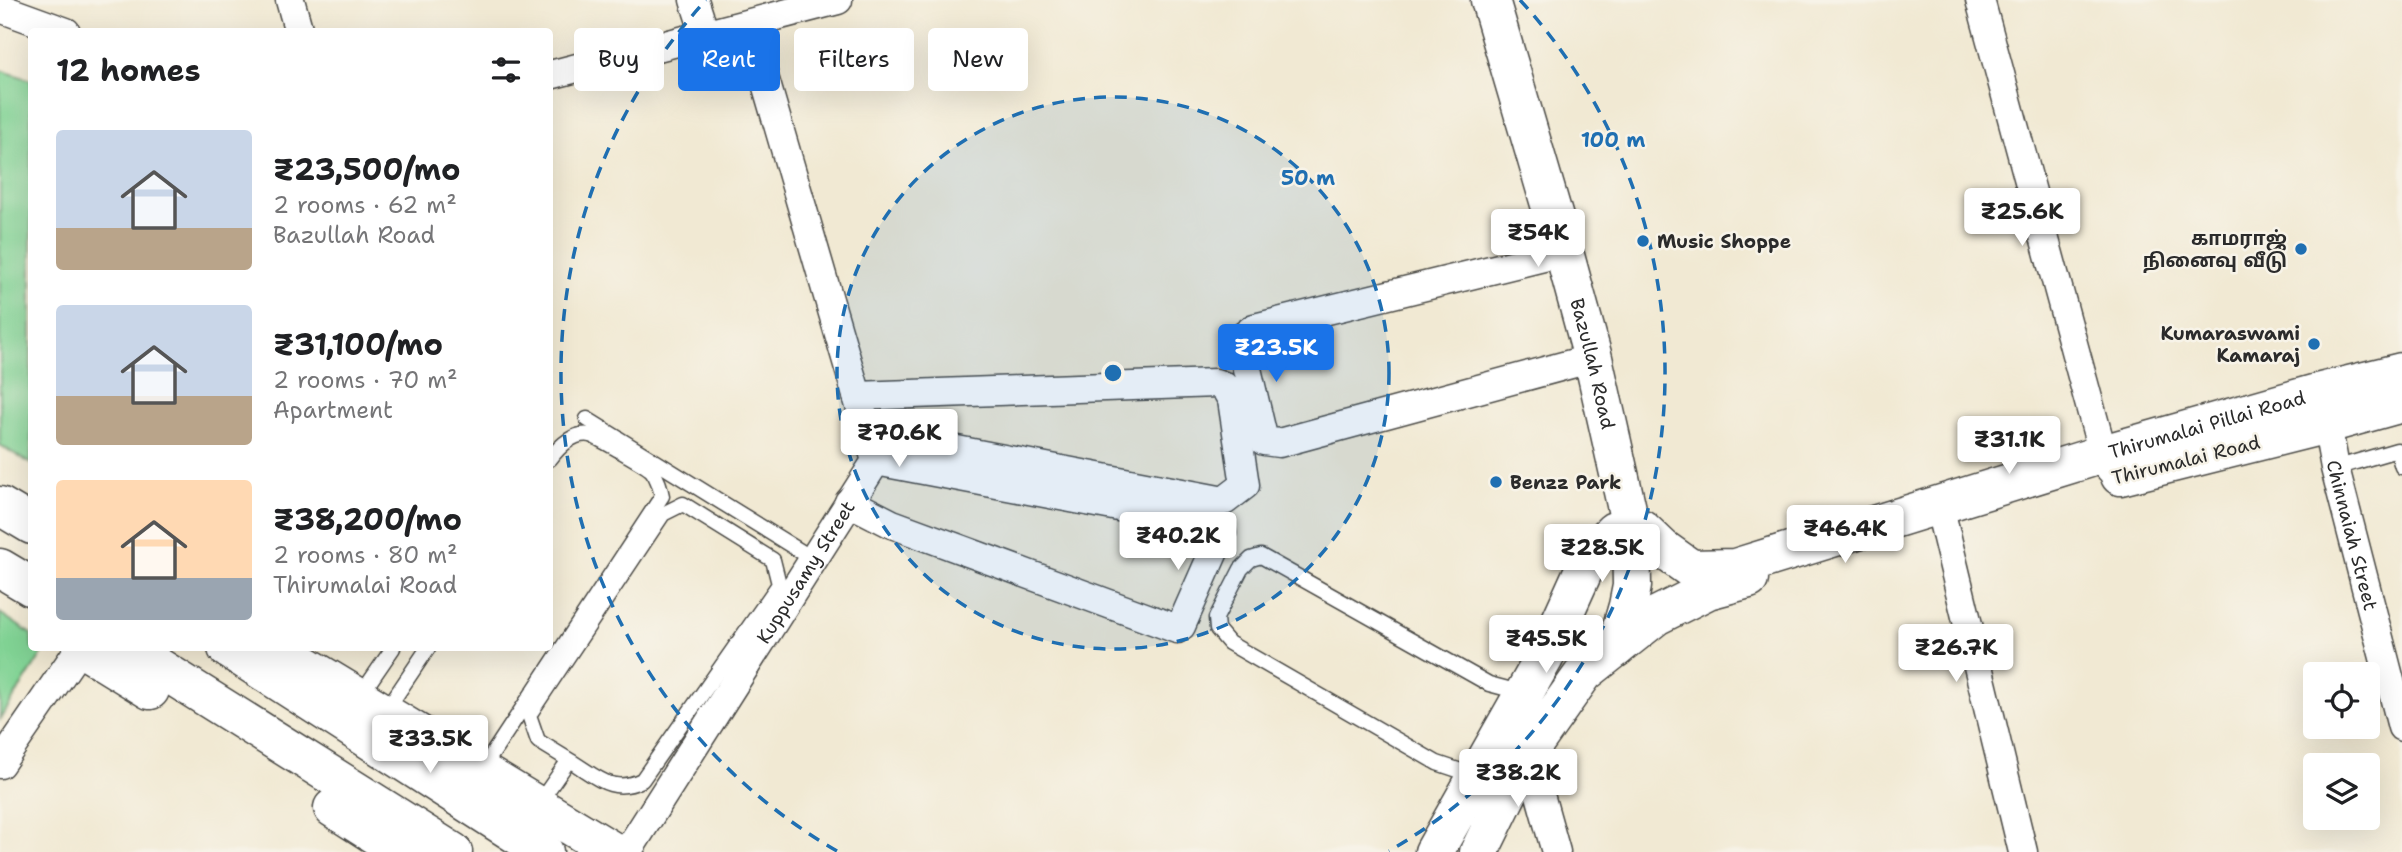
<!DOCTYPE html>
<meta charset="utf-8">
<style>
body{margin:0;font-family:"Shantell Sans","Noto Sans Tamil",sans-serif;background:#f2f2f2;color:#202124;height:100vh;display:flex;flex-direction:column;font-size:26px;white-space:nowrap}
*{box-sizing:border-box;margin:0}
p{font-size:23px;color:#757577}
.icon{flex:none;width:38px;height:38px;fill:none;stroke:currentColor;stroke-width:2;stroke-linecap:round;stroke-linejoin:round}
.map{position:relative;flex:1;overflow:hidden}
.side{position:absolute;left:28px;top:28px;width:525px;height:623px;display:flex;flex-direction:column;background:#fff;border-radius:7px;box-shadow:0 7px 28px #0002}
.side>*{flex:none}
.guide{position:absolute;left:574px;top:28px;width:665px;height:63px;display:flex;gap:14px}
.tools{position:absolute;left:2303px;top:662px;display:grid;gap:14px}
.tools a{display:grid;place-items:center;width:77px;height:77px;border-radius:7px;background:#fff;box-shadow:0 7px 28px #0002;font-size:35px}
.price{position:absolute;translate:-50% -60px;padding:0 16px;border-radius:7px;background:#fff;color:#222;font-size:23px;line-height:46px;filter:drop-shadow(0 2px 4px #0008)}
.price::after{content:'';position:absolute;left:50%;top:42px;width:21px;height:16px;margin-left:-10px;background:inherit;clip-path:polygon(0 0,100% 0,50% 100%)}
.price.current{background:#1a73e8;color:#fff}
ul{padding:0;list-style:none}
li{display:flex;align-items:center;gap:21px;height:175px;padding:0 28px}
li span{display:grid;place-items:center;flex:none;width:196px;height:140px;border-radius:7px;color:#555}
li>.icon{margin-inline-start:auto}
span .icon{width:84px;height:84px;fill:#fffc;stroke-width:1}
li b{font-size:30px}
h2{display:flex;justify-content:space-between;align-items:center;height:84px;padding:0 28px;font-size:30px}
.pill{padding:0 24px;border-radius:7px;background:#fff;box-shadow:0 7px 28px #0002;font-size:24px;line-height:63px}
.pill.current{background:#1a73e8;color:#fff}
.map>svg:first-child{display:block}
.green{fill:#81d394;stroke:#567f60;stroke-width:2}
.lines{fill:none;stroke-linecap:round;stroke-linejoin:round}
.lane-casing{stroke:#494844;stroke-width:17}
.street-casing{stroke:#494844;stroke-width:31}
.secondary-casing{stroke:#494844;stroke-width:41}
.lane{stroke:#fff;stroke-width:14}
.street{stroke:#fff;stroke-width:28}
.secondary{stroke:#fff;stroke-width:38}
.ring{fill:none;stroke:#1f6fb2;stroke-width:3.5;stroke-dasharray:12 9}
.poi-dot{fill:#1f6fb2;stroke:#f7f3e8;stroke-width:2.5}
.labels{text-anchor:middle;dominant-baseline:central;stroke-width:5;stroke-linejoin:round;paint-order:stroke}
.poi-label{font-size:19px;font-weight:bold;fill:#2b2b2b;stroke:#f7f3e8;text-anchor:end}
.street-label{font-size:19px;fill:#2b2b2b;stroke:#f7f3e8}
.centre{fill:#1f6fb2;stroke:#f7f3e8;stroke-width:3.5}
.ring-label{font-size:21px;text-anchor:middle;font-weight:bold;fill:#1f6fb2;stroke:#f7f3e8;stroke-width:5;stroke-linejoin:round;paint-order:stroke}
</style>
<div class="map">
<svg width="2402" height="852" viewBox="0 0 2402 852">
<rect width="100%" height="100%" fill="#f7f3e8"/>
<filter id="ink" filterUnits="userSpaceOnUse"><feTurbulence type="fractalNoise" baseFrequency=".0143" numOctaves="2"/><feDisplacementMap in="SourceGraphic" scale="14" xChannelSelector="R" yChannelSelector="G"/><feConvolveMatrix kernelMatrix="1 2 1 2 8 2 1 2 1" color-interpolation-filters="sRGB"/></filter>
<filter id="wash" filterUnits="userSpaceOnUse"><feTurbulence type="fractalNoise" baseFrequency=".00686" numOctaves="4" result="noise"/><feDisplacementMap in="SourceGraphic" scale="28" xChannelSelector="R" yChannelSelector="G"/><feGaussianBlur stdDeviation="1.57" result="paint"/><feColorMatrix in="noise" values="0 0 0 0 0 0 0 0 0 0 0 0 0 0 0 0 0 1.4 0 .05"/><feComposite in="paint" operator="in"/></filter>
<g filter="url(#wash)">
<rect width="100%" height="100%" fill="#f1e9d3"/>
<!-- green -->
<g class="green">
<path d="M0,70l31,10v384l-31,-19z"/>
<path d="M0,613l31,21 1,14h14l-46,71z"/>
</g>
</g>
<g filter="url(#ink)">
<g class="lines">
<!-- lane casing -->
<g class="lane-casing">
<g id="lane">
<path d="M587,419l226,140"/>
<path d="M2335,468l62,-18 5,17"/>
<path d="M360,696l33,-48"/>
<path d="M385,712l43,-64"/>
<path d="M481,771l181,-275c-2,-9 -4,-18 -10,-25 -4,-5 -55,-34 -62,-36 -16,-3 -31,12 -40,24"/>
<path d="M1476,776l-39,-13 -208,-120 -12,-14 -1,-11 25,-49 10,-10 10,-3 228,128 34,9"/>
<path d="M539,803l30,-43c27,16 42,35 73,20l137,-196 -6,-24 -90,-56 -20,10 -134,201 9,26 31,19"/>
</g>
</g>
<!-- street casing -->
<g class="street-casing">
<g id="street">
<path d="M290,0l9,32"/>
<path d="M694,0l11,34"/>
<path d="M1980,0l123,454 7,15"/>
<path d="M0,8l66,24"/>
<path d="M550,75l288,-75"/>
<path d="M1564,252l-310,76 -14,11 24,102 15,2 314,-85"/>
<path d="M857,396l359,-13 8,3 8,14 13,85 -21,16 -356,-68"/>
<path id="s1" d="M2327,424l8,44 67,259"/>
<path d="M849,502l43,22 285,105 4,-3 41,-93 -4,-7 -342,-65"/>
<path d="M1939,505l84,347"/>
<path d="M1528,752l28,100"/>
<path d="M0,764l80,-116"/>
<path id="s2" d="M627,852l249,-391 -127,-436"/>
</g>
</g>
<!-- secondary casing -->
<g class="secondary-casing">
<g id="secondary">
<path id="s3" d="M1490,0l74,252 29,106 38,169 1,59 -4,20 -12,42"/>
<path d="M2120,476l207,-52 75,-21"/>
<path d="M0,506l32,19"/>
<path d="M0,568l32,19"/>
<path d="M82,648l68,42"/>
<path d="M128,648l325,204"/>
<path d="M227,648l317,204"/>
<path d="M277,648l337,204"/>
<path d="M333,808l69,44"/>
<path id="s4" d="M1434,852l110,-194 47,-104 23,-23 17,-4 11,2 21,20 28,20 44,-1 368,-114 214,-61 85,-21"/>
<path d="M1479,852l49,-100 56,-79 72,-57 52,-26 41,-11"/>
</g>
</g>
<!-- lane -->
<use href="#lane" class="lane"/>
<!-- street -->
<use href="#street" class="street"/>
<!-- secondary -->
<use href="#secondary" class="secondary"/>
</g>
</g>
<!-- distance rings -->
<circle cx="1113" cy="373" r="276" fill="#1f6fb2" fill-opacity=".12"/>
<g class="ring">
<circle cx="1113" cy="373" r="276"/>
<path d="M837 851A552 552 0 0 1 706 0M1520 0A552 552 0 0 1 1389 851"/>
</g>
<!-- markers -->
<g class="poi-dot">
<circle cx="1643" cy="241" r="7"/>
<circle cx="2301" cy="249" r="7"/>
<circle cx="2314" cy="344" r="7"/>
<circle cx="1496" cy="482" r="7"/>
</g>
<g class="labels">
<!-- poi labels -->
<g class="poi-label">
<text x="2287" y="238">காமராஜ்<tspan x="2287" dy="22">நினைவு வீடு</tspan></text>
<text x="1657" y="241" text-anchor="start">Music Shoppe</text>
<text x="2300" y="333">Kumaraswami<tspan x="2300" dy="22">Kamaraj</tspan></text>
<text x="1510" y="482" text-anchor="start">Benzz Park</text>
</g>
<!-- street labels -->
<g class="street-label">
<text stroke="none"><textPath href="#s3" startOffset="378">Bazullah Road</textPath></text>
<text stroke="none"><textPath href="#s4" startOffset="999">Thirumalai Pillai Road</textPath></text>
<text transform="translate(2186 460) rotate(-14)">Thirumalai Road</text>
<text stroke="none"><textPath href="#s1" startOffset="114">Chinnaiah Street</textPath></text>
<text stroke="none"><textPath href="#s2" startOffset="332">Kuppusamy Street</textPath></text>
</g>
</g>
<circle cx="1113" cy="373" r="10" class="centre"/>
<g class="ring-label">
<text x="1613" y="147">100 m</text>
<text x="1308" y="185">50 m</text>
</g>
</svg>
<div class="tools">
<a><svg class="icon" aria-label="locate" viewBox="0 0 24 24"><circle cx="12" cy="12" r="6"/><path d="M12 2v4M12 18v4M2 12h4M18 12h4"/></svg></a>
<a><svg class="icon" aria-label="layers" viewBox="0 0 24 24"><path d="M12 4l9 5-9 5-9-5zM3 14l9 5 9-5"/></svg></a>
</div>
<b class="price" style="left:2022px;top:248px">₹25.6K</b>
<b class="price" style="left:1538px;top:269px">₹54K</b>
<b class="price current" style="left:1276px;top:384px">₹23.5K</b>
<b class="price" style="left:899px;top:469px">₹70.6K</b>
<b class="price" style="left:2009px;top:476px">₹31.1K</b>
<b class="price" style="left:1845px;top:565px">₹46.4K</b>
<b class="price" style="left:1178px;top:572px">₹40.2K</b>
<b class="price" style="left:1602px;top:584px">₹28.5K</b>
<b class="price" style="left:1546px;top:675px">₹45.5K</b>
<b class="price" style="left:1956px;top:684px">₹26.7K</b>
<b class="price" style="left:430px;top:775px">₹33.5K</b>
<b class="price" style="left:1518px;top:809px">₹38.2K</b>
<div class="guide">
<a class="pill">Buy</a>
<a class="pill current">Rent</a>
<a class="pill">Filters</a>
<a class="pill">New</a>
</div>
<section class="side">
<h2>12 homes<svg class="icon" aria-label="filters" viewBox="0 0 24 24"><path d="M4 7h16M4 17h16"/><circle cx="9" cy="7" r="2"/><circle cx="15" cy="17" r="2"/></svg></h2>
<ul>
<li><span style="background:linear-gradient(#c9d6e8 70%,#b9a48a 0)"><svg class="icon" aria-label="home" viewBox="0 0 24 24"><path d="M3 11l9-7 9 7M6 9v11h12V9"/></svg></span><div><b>₹23,500/mo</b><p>2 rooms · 62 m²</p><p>Bazullah Road</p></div></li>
<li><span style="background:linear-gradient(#c9d6e8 65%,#b9a48a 0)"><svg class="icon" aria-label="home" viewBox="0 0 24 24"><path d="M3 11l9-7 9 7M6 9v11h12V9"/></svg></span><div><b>₹31,100/mo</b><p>2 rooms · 70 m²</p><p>Apartment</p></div></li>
<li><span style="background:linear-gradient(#ffd9b3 70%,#9aa5b1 0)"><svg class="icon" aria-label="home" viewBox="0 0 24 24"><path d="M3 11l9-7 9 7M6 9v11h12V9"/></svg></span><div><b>₹38,200/mo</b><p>2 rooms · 80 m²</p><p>Thirumalai Road</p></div></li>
</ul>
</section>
</div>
